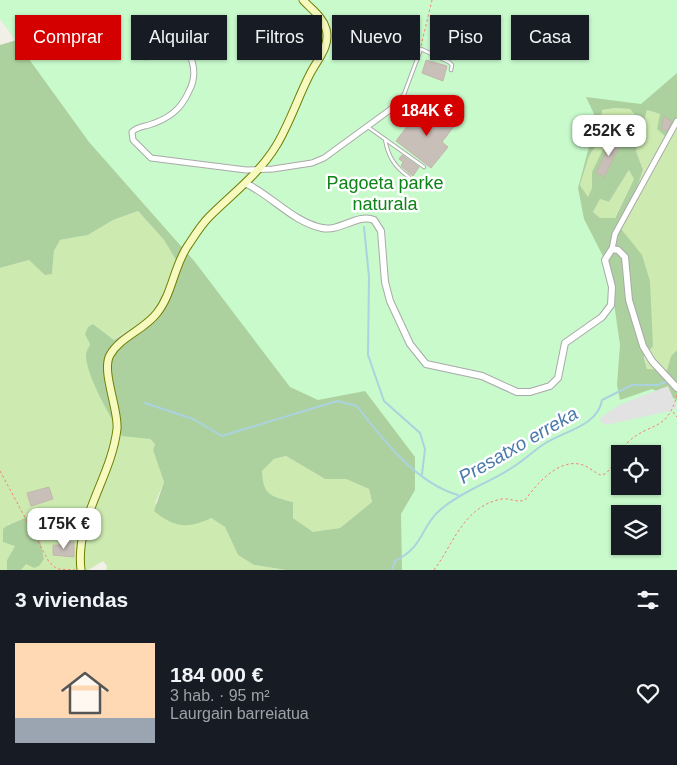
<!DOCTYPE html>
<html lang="es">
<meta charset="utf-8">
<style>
body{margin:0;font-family:Arial,sans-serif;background:#20242c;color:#f1f3f6;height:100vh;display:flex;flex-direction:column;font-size:19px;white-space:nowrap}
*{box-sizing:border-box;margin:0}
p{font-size:16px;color:#9ea1a6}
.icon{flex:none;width:28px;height:28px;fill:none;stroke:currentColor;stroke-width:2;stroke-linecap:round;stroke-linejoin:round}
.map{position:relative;height:570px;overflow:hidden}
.drawer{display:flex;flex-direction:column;background:#171b24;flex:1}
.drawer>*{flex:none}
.guide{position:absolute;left:15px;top:15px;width:648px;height:45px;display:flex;gap:10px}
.fabs{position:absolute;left:611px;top:445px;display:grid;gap:10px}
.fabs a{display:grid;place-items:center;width:50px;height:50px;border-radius:0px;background:#171b24;box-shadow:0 1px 4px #0004;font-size:25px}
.price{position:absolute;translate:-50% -42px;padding:0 11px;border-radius:10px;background:#fff;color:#222;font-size:16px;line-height:32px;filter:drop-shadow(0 1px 2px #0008)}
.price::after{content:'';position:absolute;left:50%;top:30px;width:15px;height:11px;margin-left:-8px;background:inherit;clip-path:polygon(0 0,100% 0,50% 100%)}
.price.selected{background:#d40000;color:#fff}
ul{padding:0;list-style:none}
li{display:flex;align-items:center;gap:15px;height:125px;padding:0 15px}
li span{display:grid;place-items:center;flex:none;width:140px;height:100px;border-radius:0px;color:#555}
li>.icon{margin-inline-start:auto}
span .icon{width:60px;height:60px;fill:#fffc;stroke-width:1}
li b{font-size:21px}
h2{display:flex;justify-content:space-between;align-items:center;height:60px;padding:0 15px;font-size:21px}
.pill{padding:0 18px;border-radius:0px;background:#171b24;box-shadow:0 1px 4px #0004;font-size:18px;line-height:45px}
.pill.selected{background:#d40000;color:#fff}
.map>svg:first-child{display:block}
.grass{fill:#cdebb0}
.forest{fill:#add19e;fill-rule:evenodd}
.park{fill:#c8facc;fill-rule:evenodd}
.parking{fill:#e2e2e2}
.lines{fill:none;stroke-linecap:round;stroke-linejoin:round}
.stream{stroke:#aad3df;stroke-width:2}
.building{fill:#c7bfb8;stroke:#c4b6ab}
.service-casing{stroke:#a9a9a9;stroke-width:4.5}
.minor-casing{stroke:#a9a9a9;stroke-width:7}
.tertiary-casing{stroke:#a9a9a9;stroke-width:8}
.secondary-casing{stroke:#707d05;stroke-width:9}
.path{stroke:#fa8072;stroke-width:1;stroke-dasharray:2.5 2.5;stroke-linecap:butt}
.service{stroke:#fff;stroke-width:2.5}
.minor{stroke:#fff;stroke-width:5}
.tertiary{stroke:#fff;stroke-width:6}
.secondary{stroke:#f7fabf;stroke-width:7}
.labels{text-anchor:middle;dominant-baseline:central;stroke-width:5;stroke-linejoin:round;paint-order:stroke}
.park-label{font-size:18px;fill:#0c8416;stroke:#fff}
.water-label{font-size:19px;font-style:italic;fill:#4a7aab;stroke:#fff}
</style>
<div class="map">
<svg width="677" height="570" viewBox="0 0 677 570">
<rect width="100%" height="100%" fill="#f2efe9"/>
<!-- grass -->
<g class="grass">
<path d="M615,108l15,1 5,6 -7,26 -36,31v16l-4,10 -8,-13 9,-29 10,-15 3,-31z"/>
<path d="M647,110l13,4 5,21 12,-16v231l-6,6 -4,14h-20l-22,-136 -7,-9 25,-54 -7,-20z"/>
<path d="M630,169l4,10 -20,40 -14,-1 -7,-6 7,-13 9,3z"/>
<path d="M138,211l26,29 15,25c-9,19 -16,40 -32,54 -10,8 -23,12 -33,21l-21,-16 -3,20 -4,10 4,17 48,66 12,2 5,5 -2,6 11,32 -9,21 56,15 14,9 13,28 16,10 32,5h-180l1,-4 -4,-5 -15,9h-67l5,-7 18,-4 -8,-39 -28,4 7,22 -8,14v10h-7v-302l29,-8 23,14 2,-23 6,-11 28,-5 25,-15z"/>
<path d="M286,456l39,23h21l23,10 3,13 -32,26 -27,5 -20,-15v-16l-23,-6 -8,-11v-14l12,-12z"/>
</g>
<!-- forest -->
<g class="forest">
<path d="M677,0v119l-12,17 -8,-7 3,-15 -13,-4 -11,41 7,19 -8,23 -17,32 24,30 8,26 3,65 -9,11 3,12 20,1 4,-14 6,-6v220h-391l-32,-5 -16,-10 -13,-28 -14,-9c-22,11 -37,10 -57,-7l10,-29 -11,-32 2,-6 -5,-5 -28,-3c-11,-18 -36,-60 -36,-81 0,-4 3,-8 4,-11l-5,-10 3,-7 5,-3 21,16 32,-21 16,-18 17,-36 -15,-25 -26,-29 -25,9 -25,15 -28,5 -6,11 -2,23 -7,1 -16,-15 -29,8v-223l20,-6 482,145zM615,108l15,1 5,6 -7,26 -19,-4 -17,35v16l-4,9 -8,-12 9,-29 10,-15 3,-31zM629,170l5,9 -19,39h-15l-7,-6 7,-13 9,3zM620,454h32v32h-32zM286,456l39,23h21l23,10 3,13 -32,26 -27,4 -20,-14v-16c-22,-6 -30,-6 -31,-31l12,-12zM620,514h32v32h-32z"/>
<path d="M29,515l7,5 8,39 -5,7 -5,2 -8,-4 -5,6h-14v-10l8,-14 -12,-4v-13c7,-7 16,-6 26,-14z"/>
</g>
<!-- park -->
<path class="park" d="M0,0h677v73l-36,31 -55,-7 8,17 -4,29 -12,45 6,31 25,49 11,77 -3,40 3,15 32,-11 25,11v170h-275l-1,-56 14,-24v-33l-50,-66 -47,9 -28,-13 -95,-125 -106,-120 -89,-123zM620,454h32v32h-32zM620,514h32v32h-32z"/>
<!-- parking -->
<path class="parking" d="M668,386l9,21 -7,4 -65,14 -6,-6 20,-14z"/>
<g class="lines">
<!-- stream -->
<g class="stream">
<path d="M364,227l5,50 -1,78 16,46 36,32 5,16 -3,25"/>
<path d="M145,403l48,16 29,17 115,-35 20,5c26,34 59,77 101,89"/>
<path d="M392,570l3,-9c30,-15 25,-34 45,-51 21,-18 46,-26 70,-41 12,-7 22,-17 34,-25 20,-13 54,-18 58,-44l30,-15h26l10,-4"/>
</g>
</g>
<!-- building -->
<g class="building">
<path d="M146,34l21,6 -4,14 -15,-4 -2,10 -7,-2z"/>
<path d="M426,60l21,6 -4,15 -21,-8z"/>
<path d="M421,108l19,15 8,-10 10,8 -16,21 6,5 -17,21 -35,-27z"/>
<path d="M664,116l8,6 -5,9 -6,-2z"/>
<path d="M614,137l8,5 -18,35 -8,-5z"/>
<path d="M402,155l17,12 -6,9 -12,-10 2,-4 -4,-3z"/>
<path d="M49,487l4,12 -22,7 -4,-13z"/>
<path d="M40,524l5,8 16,-4 1,6 -11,3v-3l-8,5 -8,-12z"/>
<path d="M64,542h10v15l-21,-2v-10h11z"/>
</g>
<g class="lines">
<!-- service casing -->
<g class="service-casing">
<g id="service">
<path d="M403,97l18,-48 28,13 3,3 -1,5"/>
<path d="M368,127l56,40"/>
<path d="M385,139c3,18 10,28 24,38"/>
</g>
</g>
<!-- minor casing -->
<g class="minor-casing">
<g id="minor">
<path d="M172,48c11,0 17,2 20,13 3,10 2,21 -3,30 -8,19 -21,28 -40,34 -7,2 -12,2 -17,7l1,8 18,18 95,12 27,-1 39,-6 12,-5 74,-54 5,-7"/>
<path d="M612,249l3,-15 62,-113"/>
</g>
</g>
<!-- tertiary casing -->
<g class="tertiary-casing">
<path id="tertiary" d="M245,183c26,12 48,39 77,45 18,4 36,-15 52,-8l7,11 4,51 5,19 20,43 16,20 56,12 35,16h13l20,-6 8,-8 7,-35 37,-26 9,-12 1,-18 -7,-27 7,-11 6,1 7,7 4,43 14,46 9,15 25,27"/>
</g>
<!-- secondary casing -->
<g class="secondary-casing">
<path id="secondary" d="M81,570c-6,-52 30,-91 36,-141 2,-19 -16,-58 -7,-74 10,-18 34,-25 47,-42 16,-20 17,-49 32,-69 6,-9 12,-19 20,-27 23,-23 50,-43 67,-71 14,-23 22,-49 34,-72 7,-14 21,-28 16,-45 -3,-12 -15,-20 -23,-29"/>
</g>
<!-- path -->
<g class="path">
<path d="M421,46l11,-46"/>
<path d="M673,412l4,5"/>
<path d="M0,471l49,91 8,7 18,1"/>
<path d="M434,570c20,-27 30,-64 68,-71 8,-1 15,4 23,1 12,-16 34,-43 58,-35 6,2 11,7 17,10l5,-1c10,-8 12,-21 22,-31 23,-22 40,-10 50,-48"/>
</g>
<!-- service -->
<use href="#service" class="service"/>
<!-- minor -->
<use href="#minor" class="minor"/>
<!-- tertiary -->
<use href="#tertiary" class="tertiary"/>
<!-- secondary -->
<use href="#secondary" class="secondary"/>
</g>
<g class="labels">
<!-- park labels -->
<g class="park-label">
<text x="385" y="183">Pagoeta parke<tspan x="385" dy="21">naturala</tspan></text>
</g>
<!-- water labels -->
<g class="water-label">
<text transform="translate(518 445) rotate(-30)">Presatxo erreka</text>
</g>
</g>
</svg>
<div class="fabs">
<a><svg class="icon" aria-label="locate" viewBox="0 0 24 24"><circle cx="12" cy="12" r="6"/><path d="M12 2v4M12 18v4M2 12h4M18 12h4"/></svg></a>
<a><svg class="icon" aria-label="layers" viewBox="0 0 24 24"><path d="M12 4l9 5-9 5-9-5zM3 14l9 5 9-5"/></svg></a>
</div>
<b class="price selected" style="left:427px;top:137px">184K €</b>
<b class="price" style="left:609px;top:157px">252K €</b>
<b class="price" style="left:64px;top:550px">175K €</b>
<div class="guide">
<a class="pill selected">Comprar</a>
<a class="pill">Alquilar</a>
<a class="pill">Filtros</a>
<a class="pill">Nuevo</a>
<a class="pill">Piso</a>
<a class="pill">Casa</a>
</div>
</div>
<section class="drawer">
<h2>3 viviendas<svg class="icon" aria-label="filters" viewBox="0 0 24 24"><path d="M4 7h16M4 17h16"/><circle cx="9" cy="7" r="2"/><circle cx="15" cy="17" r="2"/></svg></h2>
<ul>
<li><span style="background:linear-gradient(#ffd9b3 75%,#9aa5b1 0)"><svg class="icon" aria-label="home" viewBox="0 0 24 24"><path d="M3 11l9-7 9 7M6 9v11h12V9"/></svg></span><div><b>184 000 €</b><p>3 hab. · 95 m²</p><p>Laurgain barreiatua</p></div><svg class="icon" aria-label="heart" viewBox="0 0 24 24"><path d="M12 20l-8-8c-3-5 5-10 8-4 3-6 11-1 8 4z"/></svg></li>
</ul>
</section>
